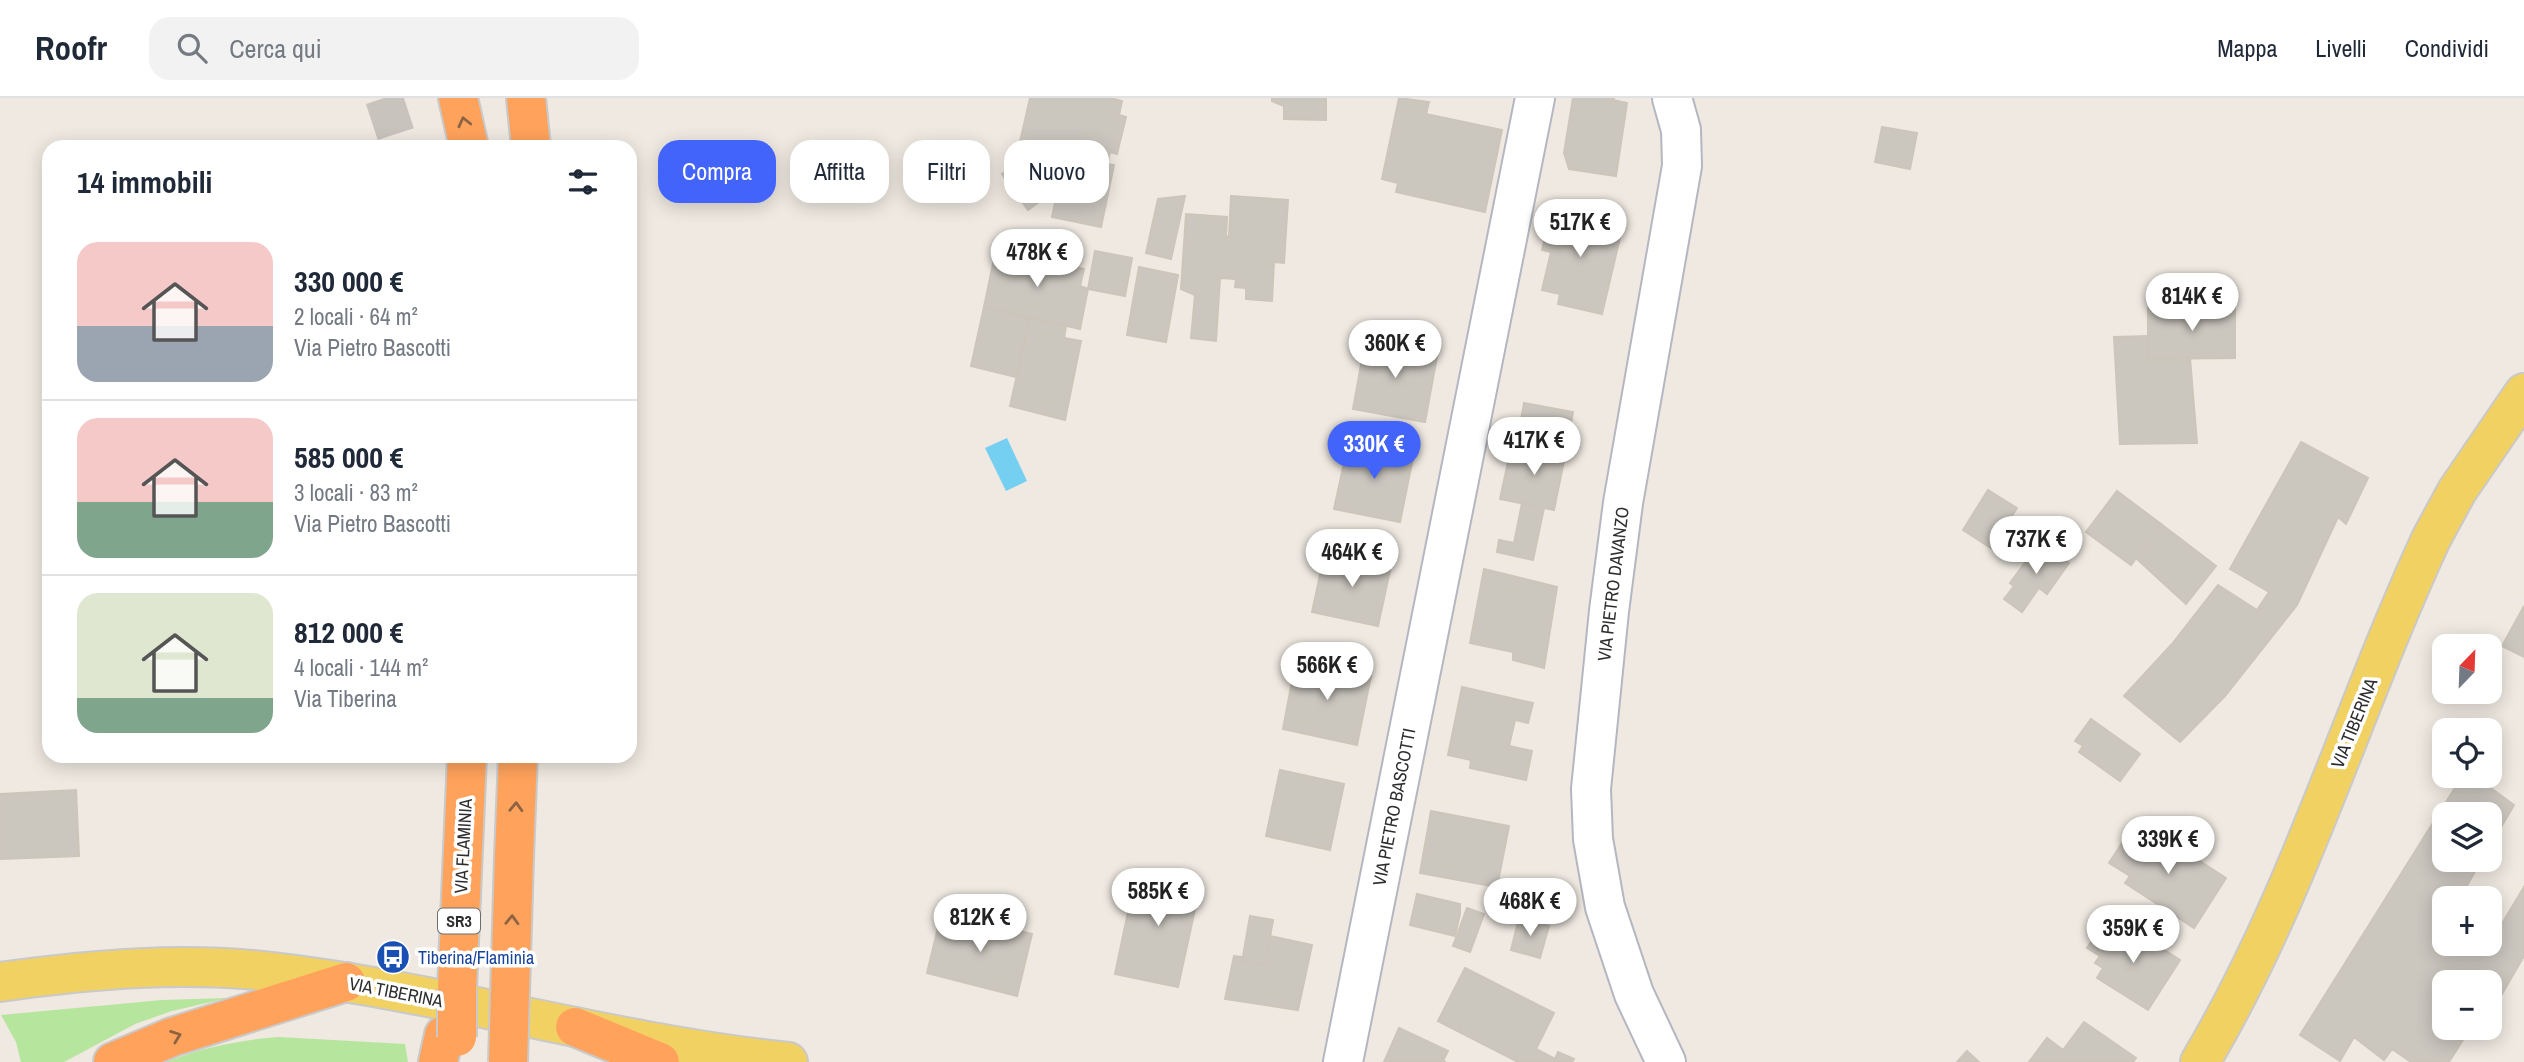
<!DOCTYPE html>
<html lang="it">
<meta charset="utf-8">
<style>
body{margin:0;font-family:"Archivo Narrow",sans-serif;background:#f2f2f3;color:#1f2937;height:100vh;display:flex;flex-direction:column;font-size:26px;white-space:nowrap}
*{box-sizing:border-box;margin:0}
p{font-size:23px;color:#747a83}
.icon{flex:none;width:38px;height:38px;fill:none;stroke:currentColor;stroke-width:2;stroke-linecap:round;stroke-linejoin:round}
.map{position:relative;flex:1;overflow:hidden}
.panel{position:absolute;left:42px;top:42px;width:595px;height:623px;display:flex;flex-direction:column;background:#fff;border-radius:21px;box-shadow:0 4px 18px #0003}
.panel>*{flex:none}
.hud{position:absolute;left:658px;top:42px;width:665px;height:63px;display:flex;gap:14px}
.needle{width:46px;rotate:23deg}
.controls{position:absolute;left:2432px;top:536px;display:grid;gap:14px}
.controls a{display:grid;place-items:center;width:70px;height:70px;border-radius:14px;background:#fff;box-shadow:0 4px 18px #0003;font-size:35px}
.price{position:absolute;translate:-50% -60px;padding:0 16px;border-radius:24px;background:#fff;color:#222;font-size:23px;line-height:46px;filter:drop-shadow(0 2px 4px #0008)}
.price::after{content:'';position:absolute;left:50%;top:42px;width:21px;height:16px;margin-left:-10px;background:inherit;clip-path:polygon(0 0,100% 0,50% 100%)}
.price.selected{background:#4264fb;color:#fff}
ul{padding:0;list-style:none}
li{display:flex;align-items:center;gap:21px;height:175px;padding:0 35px}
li+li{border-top:2px solid #e0e1e3}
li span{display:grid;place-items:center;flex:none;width:196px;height:140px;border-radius:21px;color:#555}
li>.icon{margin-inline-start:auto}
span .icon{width:84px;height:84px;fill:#fffc;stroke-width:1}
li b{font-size:30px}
h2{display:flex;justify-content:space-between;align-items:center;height:84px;padding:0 35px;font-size:30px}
.chip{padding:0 24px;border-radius:21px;background:#fff;box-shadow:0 4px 18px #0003;font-size:24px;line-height:63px}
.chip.selected{background:#4264fb;color:#fff}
header{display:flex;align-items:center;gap:42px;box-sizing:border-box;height:98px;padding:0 35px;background:#fff;border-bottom:2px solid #e0e1e3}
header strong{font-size:33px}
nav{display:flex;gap:38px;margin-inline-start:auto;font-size:24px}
.search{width:490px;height:63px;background:#f2f2f3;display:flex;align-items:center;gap:18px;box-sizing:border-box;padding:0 24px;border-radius:21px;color:#747a83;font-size:26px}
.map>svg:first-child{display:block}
.green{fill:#b6e59e}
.water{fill:#75cff0}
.building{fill:#cbc7bf;stroke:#cbc5ba;stroke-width:2}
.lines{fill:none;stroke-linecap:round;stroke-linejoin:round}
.highway-tunnel{stroke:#c8c4bd;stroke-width:38;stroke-dasharray:38 19;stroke-linecap:butt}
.minor-casing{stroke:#b4b7c1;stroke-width:42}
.major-casing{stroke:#c9c9c9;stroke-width:42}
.highway-casing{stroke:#c9c9c9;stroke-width:42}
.minor{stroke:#fff;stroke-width:38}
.major{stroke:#f2d163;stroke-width:38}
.highway{stroke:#ffa35c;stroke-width:38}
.highway-bridge-casing{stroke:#c9c9c9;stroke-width:42;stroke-linecap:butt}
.highway-bridge{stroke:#ffa35c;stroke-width:38}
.oneway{stroke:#8c6343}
.labels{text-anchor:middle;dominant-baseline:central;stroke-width:7;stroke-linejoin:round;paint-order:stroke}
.shield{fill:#fff;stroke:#6d6d6d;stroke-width:2}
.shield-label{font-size:16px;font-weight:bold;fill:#2e2e2e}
.street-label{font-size:18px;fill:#2e2e2e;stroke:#fff}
.transit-label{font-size:18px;fill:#164399;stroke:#fff;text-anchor:start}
</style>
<header>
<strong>Roofr</strong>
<div class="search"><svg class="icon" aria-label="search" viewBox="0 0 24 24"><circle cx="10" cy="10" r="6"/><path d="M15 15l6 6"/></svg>Cerca qui</div>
<nav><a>Mappa</a><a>Livelli</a><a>Condividi</a></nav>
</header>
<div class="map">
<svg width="2524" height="964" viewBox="0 0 2524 964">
<rect width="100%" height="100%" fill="#efe9e1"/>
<!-- green -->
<g class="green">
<path d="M228,900l-56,13 -37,13 -71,38h-43l-5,-20 -15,-27 161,-15z"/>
<path d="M279,939l126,7 3,18h-243c38,-14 73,-22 114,-25z"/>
</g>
<!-- water -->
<path class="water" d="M1007,340l20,43 -21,10 -21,-43z"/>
<!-- building -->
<g class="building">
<path d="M1030,0h80l12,3 -3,14 7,2 -9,37 -7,-2 -3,12 7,1 -13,62 -49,-10 11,-52 -46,-10z"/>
<path d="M1272,0h54v22l-42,-1v-13l-12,-5z"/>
<path d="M1399,0l30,4 -3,12 76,16 -17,82 -89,-20 2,-9 -16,-4z"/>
<path d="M1573,0h41l-1,2 14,3 -11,73 -47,-7 -5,-16z"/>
<path d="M1882,29l35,6 -7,36 -35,-7z"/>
<path d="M1027,59l36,8 -9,26 -26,19 -26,-36z"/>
<path d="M1185,98l-14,63 -25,-6 12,-54z"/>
<path d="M1231,98l57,4 -4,63 -10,-1 -2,39 -26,-2v-11l-11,-1 1,-8 -16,-1 -4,63 -25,-3 4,-43 -14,-6 5,-75 41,3 -1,19 3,1z"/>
<path d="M1552,110l71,17 -21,89 -44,-10 2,-10 -18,-4 9,-38 -9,-2z"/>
<path d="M996,151l88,20 -4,17 8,3 -8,40 -96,-22z"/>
<path d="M1095,153l37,7 -7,38 -37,-7z"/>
<path d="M1139,169l39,8 -12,67 -39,-7z"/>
<path d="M984,209l46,11 -14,59 -45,-11z"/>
<path d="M2235,209v51l-87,1v-51z"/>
<path d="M1030,220l36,8 -2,12 17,3 -16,79 -55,-14z"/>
<path d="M2148,238v23l42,-1 7,85 -77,1 -6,-107z"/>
<path d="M1366,239l72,14 -13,71 -72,-13z"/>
<path d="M1524,305l49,9 -7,39 -31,-7 -1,8 -18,-3z"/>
<path d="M1349,342l65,13 -14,69 -66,-13z"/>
<path d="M2301,344l67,36 -22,46 -8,-7 -41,88 -72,91 -45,46 -56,-46 48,-52 46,-59 39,25 12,-18 -39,-23z"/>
<path d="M1535,346l31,7 -12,59 -54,-11 11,-51 23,4z"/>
<path d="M1988,392l29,18 -26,40 -28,-18z"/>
<path d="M2117,393l44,33 -30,41 -45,-33z"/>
<path d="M1522,405l22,5 -11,52 -36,-8 2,-12 15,3z"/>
<path d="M2161,426l55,42 -30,38 -50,-46z"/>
<path d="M2040,444l29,21 -22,31 -8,-6 -17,24 -18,-13 10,-13 -4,-3z"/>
<path d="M1325,454l66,14 -13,60 -66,-14z"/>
<path d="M1484,471l73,18 -13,81 -31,-8v-8l-43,-9z"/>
<path d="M2524,508v51l-22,-11z"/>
<path d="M1296,562l75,16 -14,69 -74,-16z"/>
<path d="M1462,589l71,16 -5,20 -13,-3 -6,26 23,5 -6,29 -56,-12 1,-8 -23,-5z"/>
<path d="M2091,621l49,35 -20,27 -41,-29 4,-6 -8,-5z"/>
<path d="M1280,672l64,14 -14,66 -64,-14z"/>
<path d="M2463,677h10l41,30 -24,41v-32h-45v45h37l-22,39h-15v25l-4,6 4,3v11h16l21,14 42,-70v69l-25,43 -9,-3v-14h-45v45h26l-22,35h-38l-19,-13 -8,11 -30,-23 -14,24 -40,-26z"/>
<path d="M76,692l3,66 -79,3v-65z"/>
<path d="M1431,713l78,15 -12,61 -77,-14z"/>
<path d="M2152,732l74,48 -32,50 -69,-45 5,-7 -21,-13 19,-29 15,10z"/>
<path d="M1137,771l64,13 -23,105 -63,-13z"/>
<path d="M1417,796l43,10v10l-5,22 -45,-11z"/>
<path d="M1467,810l17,6 -14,38 -17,-6z"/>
<path d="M942,813l90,23 -15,62 -90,-23z"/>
<path d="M1250,818l23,4 -8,46 -23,-4z"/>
<path d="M1519,820l30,8 -9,32 -29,-8z"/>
<path d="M2127,828l53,34 -32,50 -51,-32 6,-10 -8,-5 5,-7 -13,-8 13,-19 18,11z"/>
<path d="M1270,838l42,9 -14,65 -73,-11 9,-43 9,1 -1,5 23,3z"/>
<path d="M1465,870l89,45 -18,36 19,10 3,-7 16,7 -2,3h-54l-80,-41z"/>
<path d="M2084,924l52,36 -3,4h-104l18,-24 16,12z"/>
<path d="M1399,930l49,23 -5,10 3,1h-62z"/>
<path d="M1967,953l12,11h-22z"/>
</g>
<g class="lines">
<!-- highway-tunnel -->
<path class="highway-tunnel" d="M384,0l16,49"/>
<!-- minor casing -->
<g class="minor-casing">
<g id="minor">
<path d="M1343,964l192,-964"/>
<path d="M1666,964l-32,-68 -29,-87 -12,-68 -2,-50 18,-178 14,-108 59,-337 -1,-36 -9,-32"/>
</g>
</g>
<!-- major casing -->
<g class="major-casing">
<g id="major">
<path d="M0,884c92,-13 188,-21 281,-9 170,21 336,71 507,89"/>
<path d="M2200,964c98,-164 151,-350 231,-523l26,-48 67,-98"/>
</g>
</g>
<!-- highway casing -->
<g class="highway-casing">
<g id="highway">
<path d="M458,0l11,49"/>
<path d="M526,0l5,49"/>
<path d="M514,759l4,-101"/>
<path d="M457,891l10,-233"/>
<path d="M575,929l85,35"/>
<path d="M113,964l59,-25 174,-55"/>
<path d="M438,964l6,-27"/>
</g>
</g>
<!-- minor -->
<use href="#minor" class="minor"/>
<!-- major -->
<use href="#major" class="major"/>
<!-- highway -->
<use href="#highway" class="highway"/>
<!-- highway-bridge casing -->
<g class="highway-bridge-casing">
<g id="highway-bridge">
<path d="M457,891v48"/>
<path d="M508,964l6,-205"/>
</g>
</g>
<!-- highway-bridge -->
<use href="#highway-bridge" class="highway-bridge"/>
</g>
<!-- one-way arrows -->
<defs><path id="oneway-chevron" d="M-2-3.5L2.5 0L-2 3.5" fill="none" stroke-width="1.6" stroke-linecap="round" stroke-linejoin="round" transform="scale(1.75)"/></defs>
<g class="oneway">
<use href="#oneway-chevron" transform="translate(464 24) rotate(-103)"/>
<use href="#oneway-chevron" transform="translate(516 709) rotate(-88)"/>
<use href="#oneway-chevron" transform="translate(512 822) rotate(-88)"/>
<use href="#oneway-chevron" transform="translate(176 938) rotate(-20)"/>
</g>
<!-- icons -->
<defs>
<g id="bus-disc" transform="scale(1.75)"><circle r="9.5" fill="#1a4fb4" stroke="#fff"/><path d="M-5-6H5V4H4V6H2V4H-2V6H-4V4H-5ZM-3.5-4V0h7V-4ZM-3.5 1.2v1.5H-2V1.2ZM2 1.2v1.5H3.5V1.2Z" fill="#fff"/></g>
</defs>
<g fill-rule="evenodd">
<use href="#bus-disc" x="393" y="859"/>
</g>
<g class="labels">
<!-- shield labels -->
<rect class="shield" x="438" y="810.5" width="42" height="25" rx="5"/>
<g class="shield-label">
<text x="459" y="823">SR3</text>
</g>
<!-- street labels -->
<g class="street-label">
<text transform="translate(1613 486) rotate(-83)">VIA PIETRO DAVANZO</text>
<text transform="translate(2354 625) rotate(-68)">VIA TIBERINA</text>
<text transform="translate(1394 709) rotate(-79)">VIA PIETRO BASCOTTI</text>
<text transform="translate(463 748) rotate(-87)">VIA FLAMINIA</text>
<text transform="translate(396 894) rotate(11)">VIA TIBERINA</text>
</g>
<!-- transit labels -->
<g class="transit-label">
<text x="418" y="859">Tiberina/Flaminia</text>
</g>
</g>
</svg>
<div class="controls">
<a><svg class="needle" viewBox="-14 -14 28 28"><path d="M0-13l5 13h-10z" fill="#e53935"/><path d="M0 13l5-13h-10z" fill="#747a83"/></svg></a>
<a><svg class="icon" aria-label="locate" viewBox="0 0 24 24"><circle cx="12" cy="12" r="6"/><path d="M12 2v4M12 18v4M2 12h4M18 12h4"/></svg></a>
<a><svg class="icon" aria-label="layers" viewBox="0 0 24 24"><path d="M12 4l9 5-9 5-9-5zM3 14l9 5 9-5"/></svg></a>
<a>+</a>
<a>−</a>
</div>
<b class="price" style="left:1580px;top:161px">517K €</b>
<b class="price" style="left:1037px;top:191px">478K €</b>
<b class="price" style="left:2192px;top:235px">814K €</b>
<b class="price" style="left:1395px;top:282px">360K €</b>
<b class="price" style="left:1534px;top:379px">417K €</b>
<b class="price selected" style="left:1374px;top:383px">330K €</b>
<b class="price" style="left:2036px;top:478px">737K €</b>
<b class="price" style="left:1352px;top:491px">464K €</b>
<b class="price" style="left:1327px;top:604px">566K €</b>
<b class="price" style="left:2168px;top:778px">339K €</b>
<b class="price" style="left:1158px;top:830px">585K €</b>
<b class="price" style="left:1530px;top:840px">468K €</b>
<b class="price" style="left:980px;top:856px">812K €</b>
<b class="price" style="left:2133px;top:867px">359K €</b>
<div class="hud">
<a class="chip selected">Compra</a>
<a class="chip">Affitta</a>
<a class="chip">Filtri</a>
<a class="chip">Nuovo</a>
</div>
<section class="panel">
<h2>14 immobili<svg class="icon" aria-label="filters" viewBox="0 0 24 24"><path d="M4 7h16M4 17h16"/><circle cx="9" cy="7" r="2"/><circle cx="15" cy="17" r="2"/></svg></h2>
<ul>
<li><span style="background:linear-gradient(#f6c9c9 60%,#9aa5b1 0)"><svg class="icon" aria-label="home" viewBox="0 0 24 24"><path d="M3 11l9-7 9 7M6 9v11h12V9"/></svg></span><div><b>330 000 €</b><p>2 locali · 64 m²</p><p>Via Pietro Bascotti</p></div></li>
<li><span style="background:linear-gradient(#f6c9c9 60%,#7fa58c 0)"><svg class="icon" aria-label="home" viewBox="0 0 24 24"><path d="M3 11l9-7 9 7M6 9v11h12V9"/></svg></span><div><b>585 000 €</b><p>3 locali · 83 m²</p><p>Via Pietro Bascotti</p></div></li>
<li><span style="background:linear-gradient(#dfe7d0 75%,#7fa58c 0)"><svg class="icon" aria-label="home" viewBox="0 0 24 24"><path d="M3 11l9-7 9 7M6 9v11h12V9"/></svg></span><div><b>812 000 €</b><p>4 locali · 144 m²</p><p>Via Tiberina</p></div></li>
</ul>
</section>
</div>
